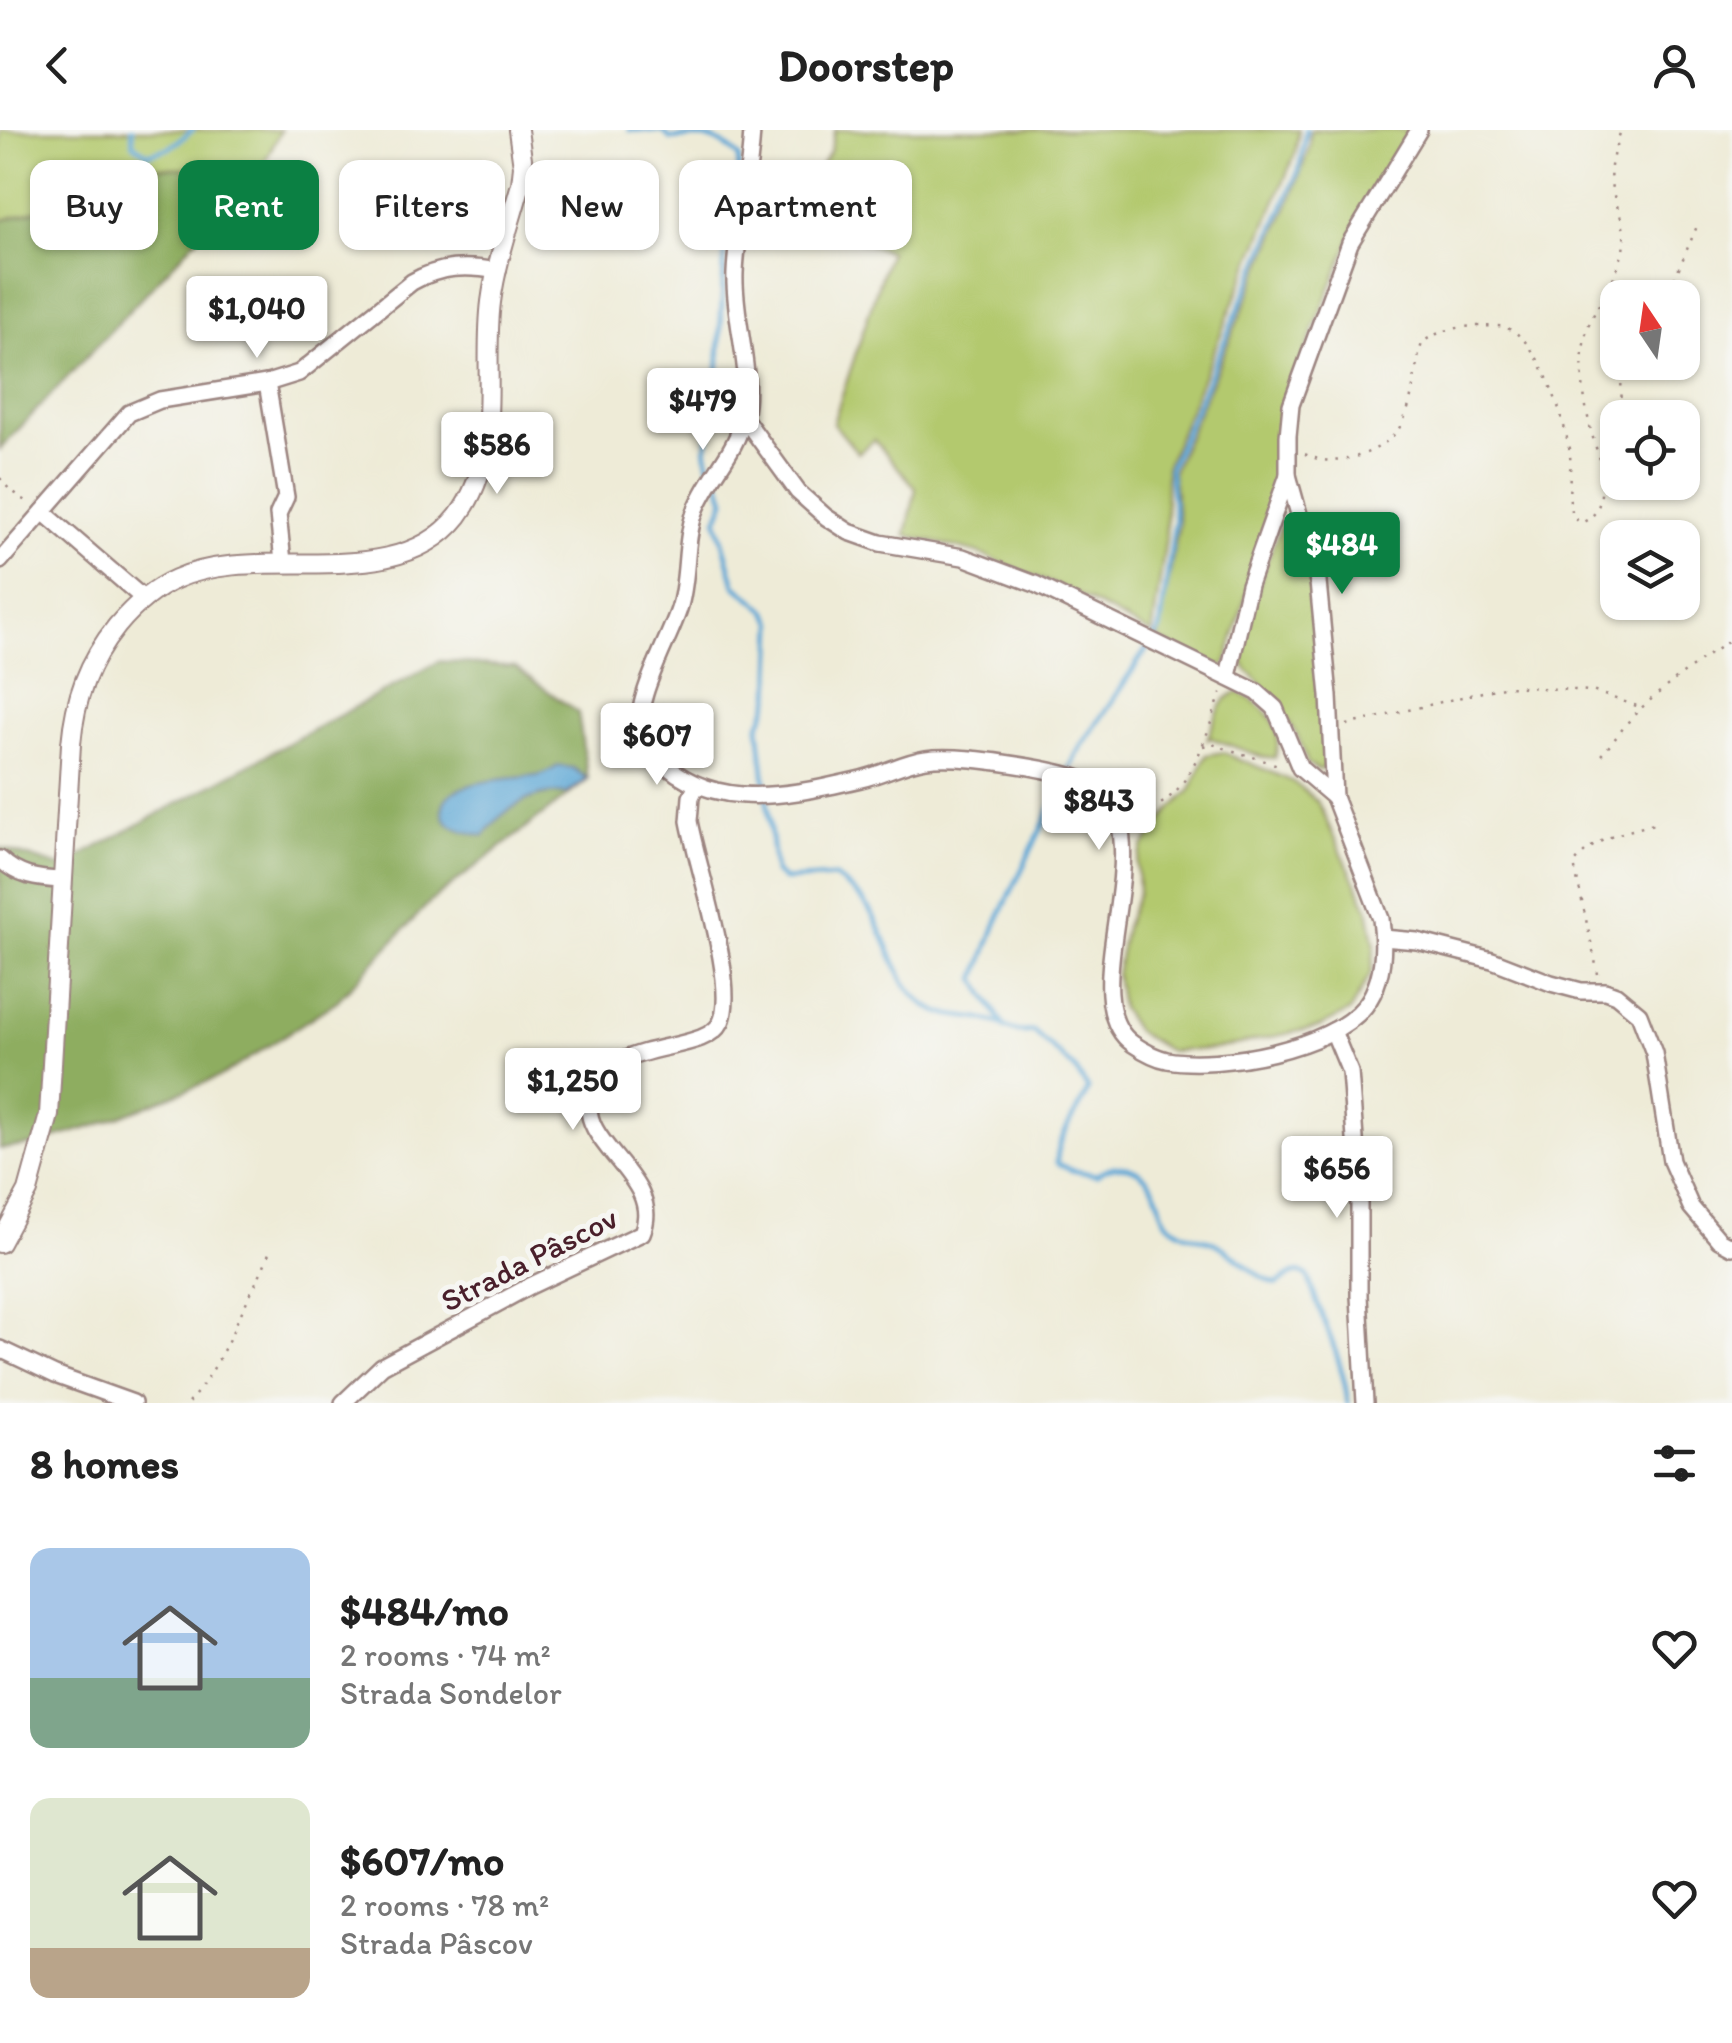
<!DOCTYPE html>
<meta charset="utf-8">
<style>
body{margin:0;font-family:Itim,sans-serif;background:#f2f2f2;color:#222;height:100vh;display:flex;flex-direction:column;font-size:38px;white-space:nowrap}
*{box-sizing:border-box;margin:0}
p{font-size:32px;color:#767676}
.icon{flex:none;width:55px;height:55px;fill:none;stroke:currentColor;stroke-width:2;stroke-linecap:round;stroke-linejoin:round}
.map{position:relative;height:1273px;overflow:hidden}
.details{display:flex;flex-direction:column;background:#fff;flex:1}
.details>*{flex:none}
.guide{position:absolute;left:30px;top:30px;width:1000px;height:90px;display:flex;gap:20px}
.needle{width:65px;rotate:347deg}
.fabs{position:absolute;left:1600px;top:150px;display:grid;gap:20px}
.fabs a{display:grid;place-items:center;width:100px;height:100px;border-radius:20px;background:#fff;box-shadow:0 2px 8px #0004;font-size:50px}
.price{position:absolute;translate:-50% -85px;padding:0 22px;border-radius:10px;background:#fff;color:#222;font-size:32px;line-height:65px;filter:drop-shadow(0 2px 5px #0008)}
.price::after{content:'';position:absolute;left:50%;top:60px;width:30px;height:22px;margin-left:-15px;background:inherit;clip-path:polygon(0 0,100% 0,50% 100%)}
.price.current{background:#0b8043;color:#fff}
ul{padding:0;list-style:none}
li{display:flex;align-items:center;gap:30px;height:250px;padding:0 30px}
li span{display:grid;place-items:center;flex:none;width:280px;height:200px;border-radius:20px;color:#555}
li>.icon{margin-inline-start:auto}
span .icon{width:120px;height:120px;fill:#fffc;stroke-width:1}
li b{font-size:42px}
h2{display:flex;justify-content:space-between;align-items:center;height:120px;padding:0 30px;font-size:42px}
.tag{padding:0 35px;border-radius:20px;background:#fff;box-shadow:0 2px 8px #0004;font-size:35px;line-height:90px}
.tag.current{background:#0b8043;color:#fff}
header{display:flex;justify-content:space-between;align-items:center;height:130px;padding:0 30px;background:#fff;font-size:45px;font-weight:800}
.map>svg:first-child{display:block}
.green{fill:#b3c96e;stroke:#7e744c;stroke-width:2.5}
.forest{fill:#8ead61;stroke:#6c6646;stroke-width:2.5}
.water{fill:#5ea8d6;stroke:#546480;stroke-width:2.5}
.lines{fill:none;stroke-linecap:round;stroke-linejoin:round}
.stream{stroke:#5ea8d6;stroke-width:5}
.minor-casing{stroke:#9c8581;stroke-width:20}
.major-casing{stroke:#9c8581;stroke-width:22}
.path{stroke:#9c8581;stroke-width:2.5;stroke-dasharray:2.5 8;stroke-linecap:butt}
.minor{stroke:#fff;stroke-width:15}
.major{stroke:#fff;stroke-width:18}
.labels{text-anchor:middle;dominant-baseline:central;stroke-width:10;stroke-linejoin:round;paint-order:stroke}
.street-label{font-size:32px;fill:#4a1f2b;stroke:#f6f6f2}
</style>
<header><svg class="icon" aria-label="back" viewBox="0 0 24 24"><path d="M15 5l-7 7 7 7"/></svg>Doorstep<svg class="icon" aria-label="person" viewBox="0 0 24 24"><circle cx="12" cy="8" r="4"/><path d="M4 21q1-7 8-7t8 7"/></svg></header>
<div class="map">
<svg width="1732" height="1273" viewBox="0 0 1732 1273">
<rect width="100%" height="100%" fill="#f6f6f2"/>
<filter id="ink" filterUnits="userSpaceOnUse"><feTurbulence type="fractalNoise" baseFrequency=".01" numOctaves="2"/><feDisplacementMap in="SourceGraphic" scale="20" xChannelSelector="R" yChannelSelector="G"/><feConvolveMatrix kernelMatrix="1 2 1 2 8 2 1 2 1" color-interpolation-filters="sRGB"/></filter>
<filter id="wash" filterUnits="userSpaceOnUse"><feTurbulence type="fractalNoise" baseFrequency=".0048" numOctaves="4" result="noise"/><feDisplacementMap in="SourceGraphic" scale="40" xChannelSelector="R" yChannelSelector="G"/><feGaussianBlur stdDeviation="2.25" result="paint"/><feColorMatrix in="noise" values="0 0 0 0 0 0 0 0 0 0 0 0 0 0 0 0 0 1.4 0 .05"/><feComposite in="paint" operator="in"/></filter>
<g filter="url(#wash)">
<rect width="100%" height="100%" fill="#eeebd7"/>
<!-- green -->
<g class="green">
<path d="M0,0h281l-21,41 -115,-4 -76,34 -69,20z"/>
<path d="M835,0h464l-4,24 -129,313v71l-14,96 -82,-43 -92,-38 -72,-18 10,-47 -42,-48 -16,13 -25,-30 56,-171 -30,-11 24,-30 -64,-19 -6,-14 17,-26z"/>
<path d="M1310,0h99l-58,107 -55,137 -12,89 -58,201 -5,3 -63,-27 21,-117 -7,-50 123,-284 14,-41z"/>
<path d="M1291,386l7,6 16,59 10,115 1,71 -6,3 -12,-7c-6,-29 -27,-56 -46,-79 -4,-6 -13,-11 -16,-17 -12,-24 26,-115 36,-142z"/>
<path d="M1238,562c29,15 47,32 37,66l-13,-1 -51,-19 -4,2c7,-17 12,-43 31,-48z"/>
<path d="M1223,622l69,29 25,20 51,107 7,38 -4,27 -21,38 -31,16 -104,22 -46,2 -33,-20 -15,-23 -5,-33 9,-48 13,-34 -1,-29 6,-17 28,-38 20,-19 15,-35z"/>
</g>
<!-- forest -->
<g class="forest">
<path d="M145,37l115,4 -260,278v-228l69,-20z"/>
<path d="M440,531l75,6 63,46 10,67 -158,122 -93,99 -115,75 -124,49 -67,20 -31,4v-301l60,19z"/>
</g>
<!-- water -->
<path class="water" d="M558,636l15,2 15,11 -21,15c-31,-5 -67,16 -83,42 -15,-4 -44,-7 -41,-29 2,-27 72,-29 93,-31 8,-1 15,-6 22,-10z"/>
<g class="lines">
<!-- stream -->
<g class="stream">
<path d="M132,0l1,14 15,10 21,-6 24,-18"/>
<path d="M629,0l33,1 9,8c29,-3 45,-5 68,18l-3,42 -11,49 -8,146 -11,55 3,16 11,18 5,17 -8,20 18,65 31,25 8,13 -3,74 -12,30 16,146 9,7 51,-3c12,9 26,19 34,32 22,32 28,85 67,102 16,7 36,5 53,10 20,4 20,14 44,10l41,37 14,21c-9,24 -32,48 -31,74l14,7 26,5c25,-18 49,-6 61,22 4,10 2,19 12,27 14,12 26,12 42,18 25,10 37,33 65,42 10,-6 20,-18 31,-7 13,41 35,82 40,126"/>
<path d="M1005,898l-29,-49 20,-55 81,-171 83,-124 15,-109 -6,-51 130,-299 7,-40"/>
</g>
</g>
</g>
<g filter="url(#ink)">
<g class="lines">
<!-- minor casing -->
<g class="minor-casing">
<g id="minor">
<path d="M752,0c-2,48 -15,96 -17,143 -2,46 19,101 9,144 -8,36 -37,61 -49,95 -11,31 -6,66 -16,97 -11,34 -48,95 -38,129 55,78 139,60 220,41 22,-5 43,-17 65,-20 33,-5 125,9 157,21 94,39 -18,217 50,264 9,6 24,14 34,16 53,9 164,-11 198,-54 19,-25 20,-57 16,-87l-47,-122 -5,-101 -11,-114 -30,-107v-39l3,-31 59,-162 69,-113"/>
<path d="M267,253l19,114 -8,17 5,48"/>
<path d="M744,288l54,74 28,25 23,15 31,11 83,14 72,27 222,108 18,16 25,60 34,29"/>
<path d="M43,382l101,87"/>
<path d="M0,431l129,-148 31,-13 107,-17 32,-10 113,-91c28,-16 54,-17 86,-11"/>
<path d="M1228,546l21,-91 39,-110"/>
<path d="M0,729c19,18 37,20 62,21"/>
<path d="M1383,808l34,3 75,19 59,23 30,8h24l11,4 23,19 15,39 17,108 20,46 28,33 13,7"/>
<path d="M1333,901l17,41 9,120v104l6,107"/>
<path d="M0,1219l55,26 78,28"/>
<path d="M343,1273l39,-37 148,-80 112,-53c23,-54 -64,-88 -52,-135 15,-62 114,-41 131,-76 17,-36 -24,-156 -32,-201l2,-24 5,-10"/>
</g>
</g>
<!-- major casing -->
<g class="major-casing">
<path id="major" d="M0,1113l28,-52 21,-76 22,-371c4,-46 17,-82 46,-118 16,-19 36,-37 59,-47 84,-38 219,17 282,-63 46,-61 24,-143 33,-214 5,-39 19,-79 30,-118l2,-18 -5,-36"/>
</g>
<!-- path -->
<g class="path">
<path d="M1666,168l32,-74"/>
<path d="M1622,288l-1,-47 5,-9"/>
<path d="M1305,324c18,9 35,8 53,2 61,-20 49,-62 64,-113 15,-13 40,-17 59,-17 7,1 17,-1 23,1 36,9 62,96 66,128 2,20 -7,54 10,68 27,-8 21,-40 21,-63l13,-5 4,-8"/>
<path d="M1600,329c-14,-36 -26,-100 -10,-137 12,-26 31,-50 34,-79 2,-21 -10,-40 -13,-60 -3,-17 5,-37 10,-53"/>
<path d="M0,348l9,11 20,14"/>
<path d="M1347,595l160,-39 85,5 51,17"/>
<path d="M1203,616l9,-2 69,22"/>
<path d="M1601,625c13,-13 23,-30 36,-43 29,-27 62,-51 95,-73"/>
<path d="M1132,685c59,-10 72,-76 90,-124"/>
<path d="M1598,844l-24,-109c18,-28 53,-33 83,-42"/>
<path d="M188,1273c27,-29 40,-63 57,-98 9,-20 20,-37 26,-59"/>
</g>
<!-- minor -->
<use href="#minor" class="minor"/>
<!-- major -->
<use href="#major" class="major"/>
</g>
</g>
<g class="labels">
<!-- street labels -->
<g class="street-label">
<text transform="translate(529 1129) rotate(-27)">Strada Pâscov</text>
</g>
</g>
</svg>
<div class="fabs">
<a><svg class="needle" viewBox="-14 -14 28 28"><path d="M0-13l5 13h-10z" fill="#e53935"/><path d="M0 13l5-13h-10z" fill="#767676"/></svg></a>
<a><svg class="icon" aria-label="locate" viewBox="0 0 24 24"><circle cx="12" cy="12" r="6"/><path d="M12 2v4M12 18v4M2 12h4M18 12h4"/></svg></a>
<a><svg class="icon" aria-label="layers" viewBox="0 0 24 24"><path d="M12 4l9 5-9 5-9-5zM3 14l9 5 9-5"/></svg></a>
</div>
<b class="price" style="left:257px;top:231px">$1,040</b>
<b class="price" style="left:703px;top:323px">$479</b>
<b class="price" style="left:497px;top:367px">$586</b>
<b class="price current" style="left:1342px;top:467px">$484</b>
<b class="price" style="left:657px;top:658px">$607</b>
<b class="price" style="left:1099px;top:723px">$843</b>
<b class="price" style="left:573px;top:1003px">$1,250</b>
<b class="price" style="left:1337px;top:1091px">$656</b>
<div class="guide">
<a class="tag">Buy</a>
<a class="tag current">Rent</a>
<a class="tag">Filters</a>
<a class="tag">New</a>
<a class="tag">Apartment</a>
</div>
</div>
<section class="details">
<h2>8 homes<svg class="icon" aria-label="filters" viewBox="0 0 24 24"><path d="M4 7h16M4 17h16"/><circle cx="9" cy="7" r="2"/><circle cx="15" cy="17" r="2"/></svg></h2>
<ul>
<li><span style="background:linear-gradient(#a9c7e8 65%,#7fa58c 0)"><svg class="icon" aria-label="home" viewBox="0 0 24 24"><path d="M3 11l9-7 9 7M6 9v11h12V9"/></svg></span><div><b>$484/mo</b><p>2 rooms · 74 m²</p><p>Strada Sondelor</p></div><svg class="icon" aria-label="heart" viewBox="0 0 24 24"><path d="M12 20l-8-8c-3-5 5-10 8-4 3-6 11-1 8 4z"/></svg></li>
<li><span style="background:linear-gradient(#dfe7d0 75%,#b9a48a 0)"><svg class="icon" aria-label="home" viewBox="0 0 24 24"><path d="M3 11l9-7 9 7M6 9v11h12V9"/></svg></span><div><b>$607/mo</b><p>2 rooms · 78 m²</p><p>Strada Pâscov</p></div><svg class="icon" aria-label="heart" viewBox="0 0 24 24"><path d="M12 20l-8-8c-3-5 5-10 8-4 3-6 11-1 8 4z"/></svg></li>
</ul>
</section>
